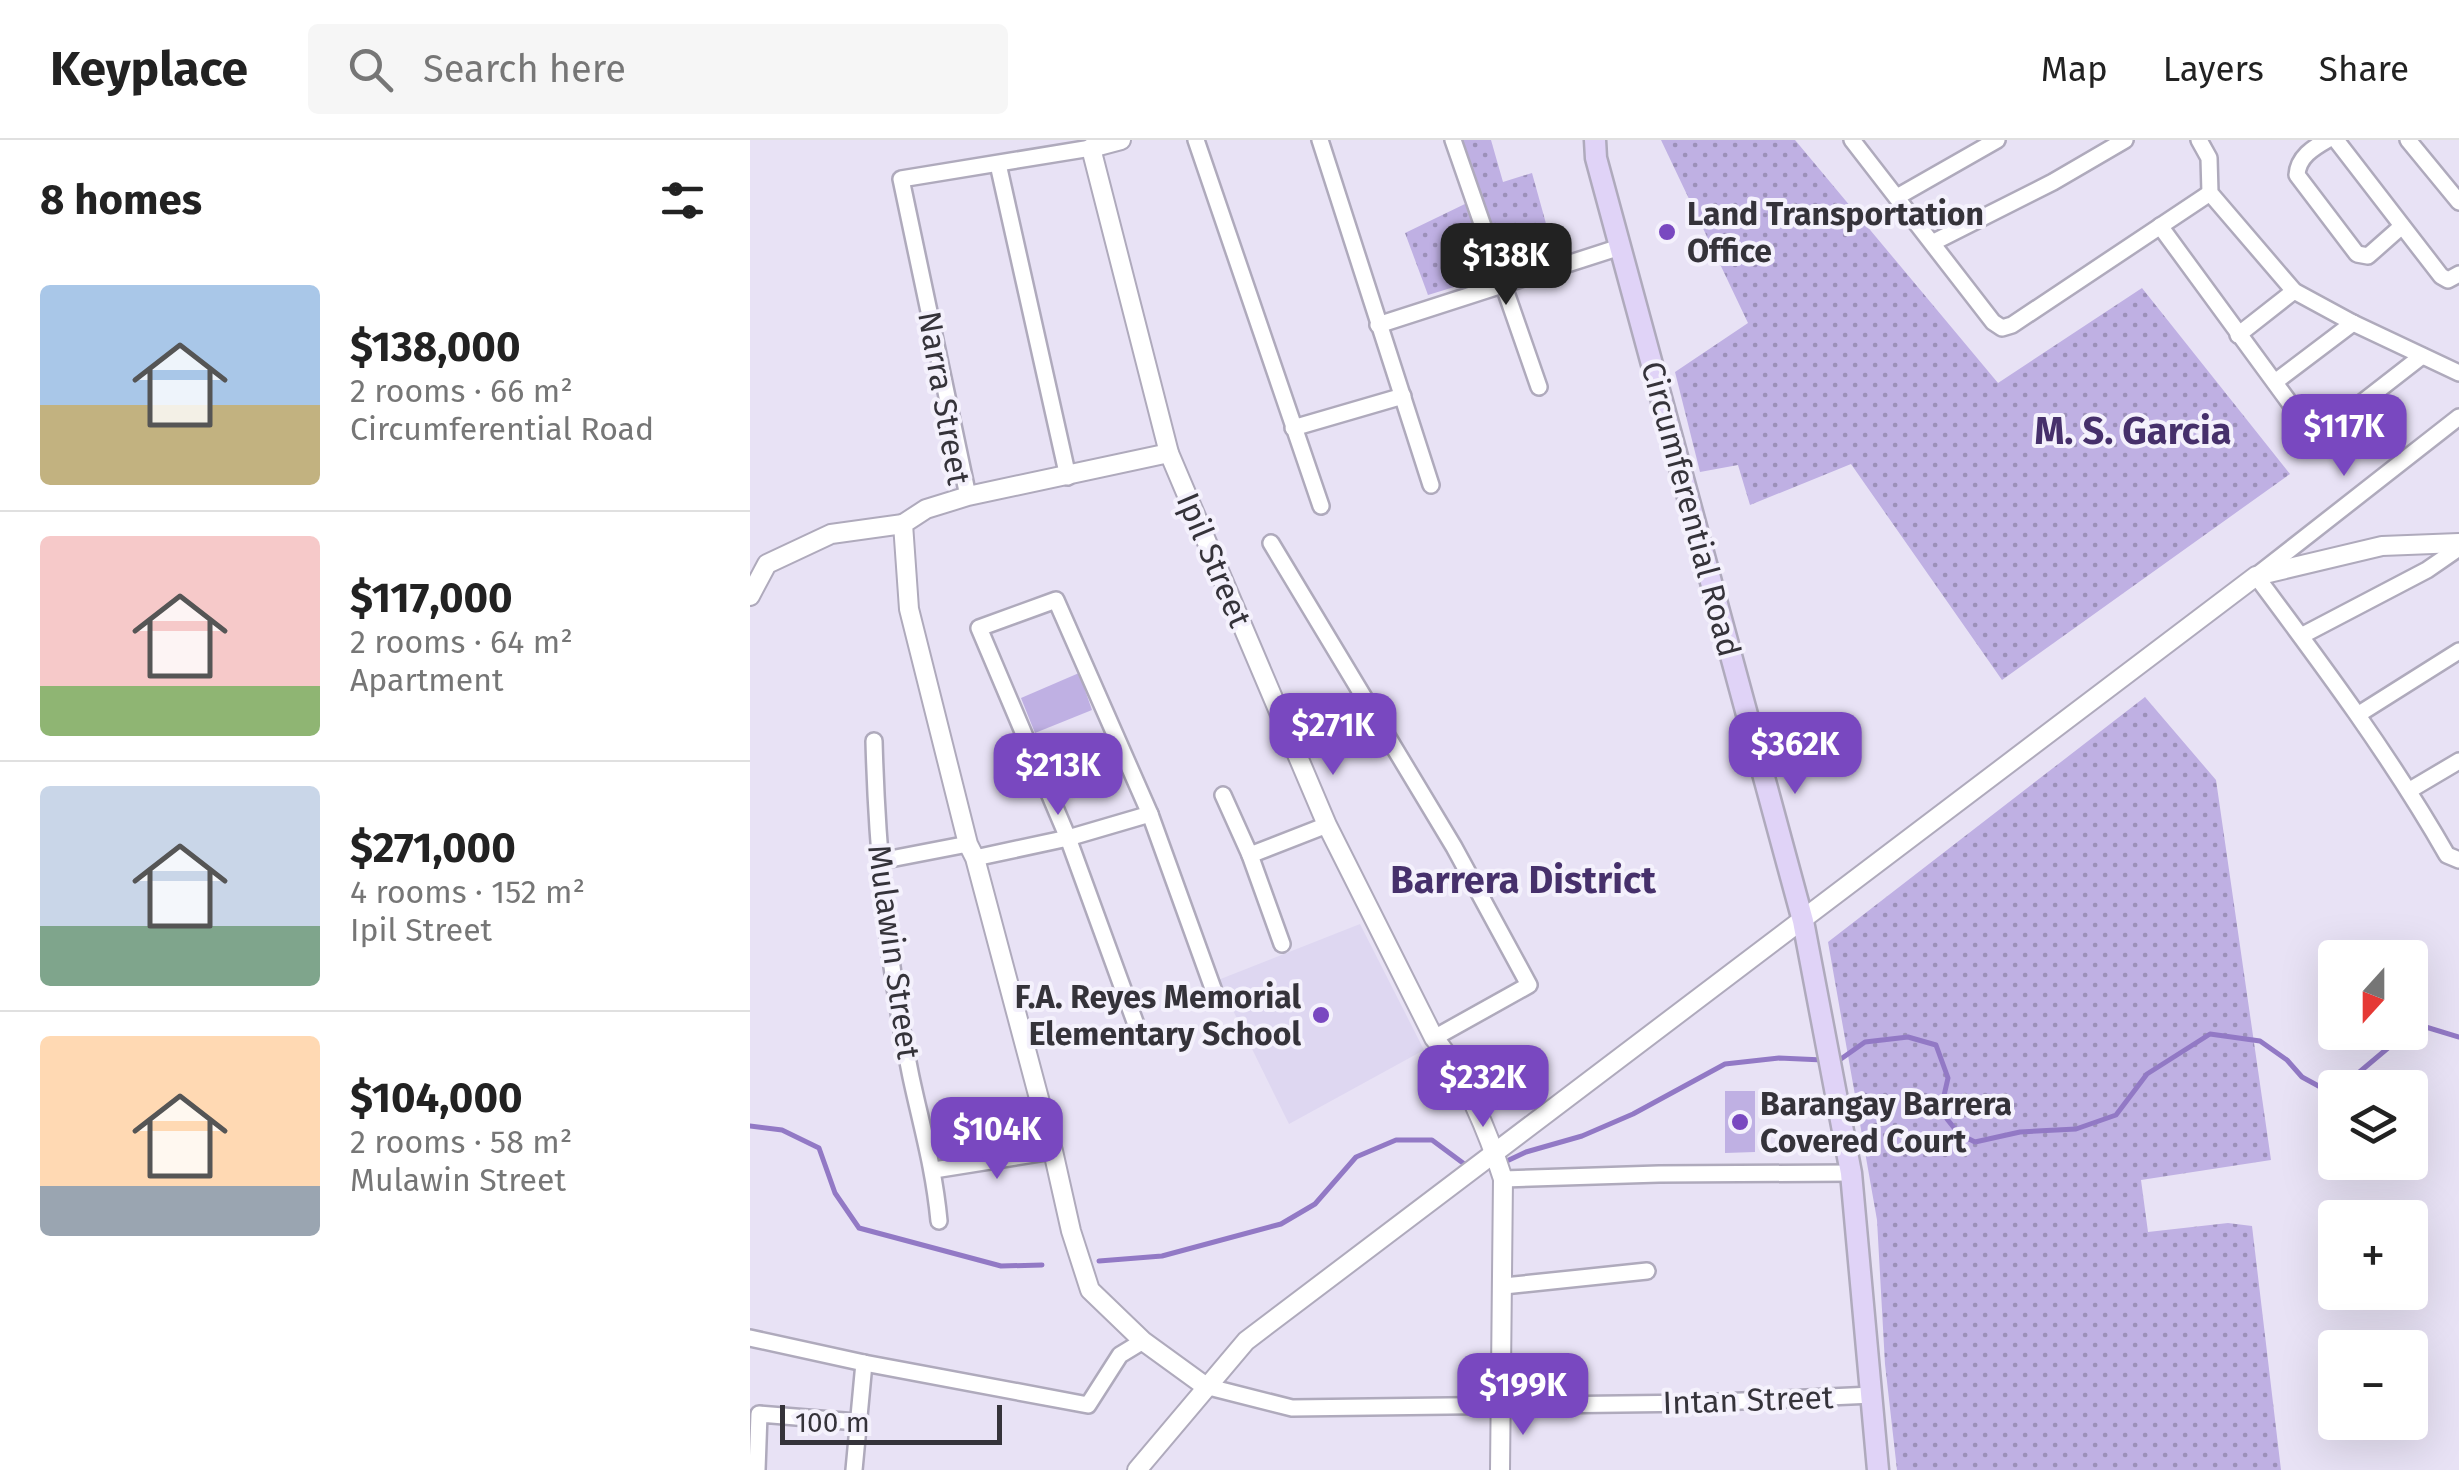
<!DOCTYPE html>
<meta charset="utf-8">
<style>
body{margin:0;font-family:"Fira Sans",sans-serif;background:#f6f6f6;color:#222;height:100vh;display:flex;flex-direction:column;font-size:38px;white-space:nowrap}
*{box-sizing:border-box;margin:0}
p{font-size:32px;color:#767676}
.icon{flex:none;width:55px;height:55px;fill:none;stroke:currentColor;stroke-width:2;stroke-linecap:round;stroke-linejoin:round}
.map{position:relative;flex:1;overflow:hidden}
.details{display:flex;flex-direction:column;background:#fff;width:750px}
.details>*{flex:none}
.needle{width:65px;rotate:201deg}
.fabs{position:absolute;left:1568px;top:800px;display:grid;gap:20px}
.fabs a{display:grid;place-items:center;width:110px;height:110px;border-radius:10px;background:#fff;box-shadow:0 10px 40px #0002;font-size:50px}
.scale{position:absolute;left:30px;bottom:25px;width:222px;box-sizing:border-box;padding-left:10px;border:5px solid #35333a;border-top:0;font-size:28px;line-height:35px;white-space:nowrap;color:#35333a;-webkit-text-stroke:8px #f4f1fc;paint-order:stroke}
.price{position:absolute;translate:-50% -85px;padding:0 22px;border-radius:20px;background:#7948c0;color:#fff;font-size:32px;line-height:65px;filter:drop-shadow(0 2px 5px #0008)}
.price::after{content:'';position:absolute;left:50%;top:60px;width:30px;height:22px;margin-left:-15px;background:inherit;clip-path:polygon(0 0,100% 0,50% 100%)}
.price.active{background:#222;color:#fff}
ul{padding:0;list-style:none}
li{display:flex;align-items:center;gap:30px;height:250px;padding:0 40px}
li+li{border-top:2px solid #e0e0e0}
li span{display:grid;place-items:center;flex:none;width:280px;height:200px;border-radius:10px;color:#555}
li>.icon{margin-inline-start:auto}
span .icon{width:120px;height:120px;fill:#fffc;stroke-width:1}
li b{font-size:42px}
h2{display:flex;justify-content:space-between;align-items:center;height:120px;padding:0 40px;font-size:42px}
header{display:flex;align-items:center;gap:60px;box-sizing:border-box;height:140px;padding:0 50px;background:#fff;border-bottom:2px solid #e0e0e0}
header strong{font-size:48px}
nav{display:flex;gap:55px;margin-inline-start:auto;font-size:35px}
.search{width:700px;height:90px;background:#f6f6f6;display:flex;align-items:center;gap:25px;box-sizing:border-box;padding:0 35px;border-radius:10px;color:#767676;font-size:38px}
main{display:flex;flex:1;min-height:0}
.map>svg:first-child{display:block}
.built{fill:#ded7f1}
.grass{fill:url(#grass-dots)}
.park{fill:#bfb0e3}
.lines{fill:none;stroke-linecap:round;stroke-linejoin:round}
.stream{stroke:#9279c5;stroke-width:5}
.minor-casing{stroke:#afaabc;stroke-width:20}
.tertiary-casing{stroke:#afaabc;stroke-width:22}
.secondary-casing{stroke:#afaabc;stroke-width:25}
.minor{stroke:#fff;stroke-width:15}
.tertiary{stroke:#fff;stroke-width:18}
.secondary{stroke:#e0d3f7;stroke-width:20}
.poi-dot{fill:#7948c0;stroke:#f4f1fc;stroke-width:4}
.labels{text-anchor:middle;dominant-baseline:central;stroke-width:8;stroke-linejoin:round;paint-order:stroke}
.poi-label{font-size:32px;font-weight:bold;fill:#35333a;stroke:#f4f1fc;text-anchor:start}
.street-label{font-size:32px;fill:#35333a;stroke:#f4f1fc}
.quarter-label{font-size:38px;font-weight:bold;fill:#46306b;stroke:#f4f1fc}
</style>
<header>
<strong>Keyplace</strong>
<div class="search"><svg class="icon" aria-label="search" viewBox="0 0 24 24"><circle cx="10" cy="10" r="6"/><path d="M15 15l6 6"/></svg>Search here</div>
<nav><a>Map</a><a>Layers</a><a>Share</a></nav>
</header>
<main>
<section class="details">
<h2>8 homes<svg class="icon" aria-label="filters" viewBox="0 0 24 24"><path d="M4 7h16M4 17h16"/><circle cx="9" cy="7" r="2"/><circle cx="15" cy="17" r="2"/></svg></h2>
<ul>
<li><span style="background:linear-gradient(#a9c7e8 60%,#c2b280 0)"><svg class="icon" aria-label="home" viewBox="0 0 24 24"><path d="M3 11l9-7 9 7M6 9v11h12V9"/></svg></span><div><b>$138,000</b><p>2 rooms · 66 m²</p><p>Circumferential Road</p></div></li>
<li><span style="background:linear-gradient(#f6c9c9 75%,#8fb573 0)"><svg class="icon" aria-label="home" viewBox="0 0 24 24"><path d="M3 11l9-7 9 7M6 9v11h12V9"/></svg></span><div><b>$117,000</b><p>2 rooms · 64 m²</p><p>Apartment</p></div></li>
<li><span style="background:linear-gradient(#c9d6e8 70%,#7fa58c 0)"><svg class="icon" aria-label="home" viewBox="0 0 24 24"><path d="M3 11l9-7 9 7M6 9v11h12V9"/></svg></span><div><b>$271,000</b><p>4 rooms · 152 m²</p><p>Ipil Street</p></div></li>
<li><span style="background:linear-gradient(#ffd9b3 75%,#9aa5b1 0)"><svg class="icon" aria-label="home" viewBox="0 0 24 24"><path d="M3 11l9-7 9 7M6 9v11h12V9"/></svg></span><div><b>$104,000</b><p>2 rooms · 58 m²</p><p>Mulawin Street</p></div></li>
</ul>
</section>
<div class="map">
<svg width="1709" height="1330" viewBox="0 0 1709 1330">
<defs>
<pattern id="grass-dots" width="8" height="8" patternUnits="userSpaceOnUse" patternTransform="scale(2.5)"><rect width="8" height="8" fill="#bfb0e3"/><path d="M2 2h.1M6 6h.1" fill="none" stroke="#9c90b9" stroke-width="1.8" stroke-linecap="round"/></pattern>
</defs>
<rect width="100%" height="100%" fill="#e8e2f5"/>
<!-- built -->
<path class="built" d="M610,784l64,126 -135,74 -71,-144z"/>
<!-- grass -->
<g class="grass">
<path d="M697,0h44l12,42 29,-9 23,83 -127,39 -23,-62 64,-31z"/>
<path d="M911,0h134l203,243 144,-95 148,186 -288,206 -151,-216 -101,41 -12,-40 -38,7 -25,-100 73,-49z"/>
<path d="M1395,557l71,83 55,380 -130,20 7,52 80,-9 24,3 29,244h-384l-12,-106 -8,-144 -49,-278z"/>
</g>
<!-- park -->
<g class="park">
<path d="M329,533l13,37 -57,23 -14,-35z"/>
<path d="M975,951h30v61l-30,1z"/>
</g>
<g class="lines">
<!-- stream -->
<g class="stream">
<path d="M1660,890l6,-6 43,13"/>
<path d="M1088,921l27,-19 43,-5 28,8 12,33 -5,22 4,19 12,15 16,8 45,-10 56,-3 40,-14 31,-41 63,-40 50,7 27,19 15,17 22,12 20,-4 63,-53"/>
<path d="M0,986l32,4 37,18 16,45 24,35 142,38 41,-1"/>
<path d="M759,1020l17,-8 56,-16 51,-22 92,-50 54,-6 44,2"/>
<path d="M349,1121l63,-5 119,-32 34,-20 41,-47 40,-17h36l35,26"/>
</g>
<!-- minor casing -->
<g class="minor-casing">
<g id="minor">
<path d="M446,0l125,366"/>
<path d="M570,0l111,345"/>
<path d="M703,0l86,247"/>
<path d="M1102,0l141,182 9,6 10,-3 198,-132"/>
<path d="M1449,0l10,18 1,35 84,98 59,32 106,50"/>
<path d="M1577,0c-14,8 -29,17 -30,35l60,79 11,2 34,-30"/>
<path d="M1586,0l105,136 7,4 11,-6"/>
<path d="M1658,0l51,62"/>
<path d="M248,24l70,313"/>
<path d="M1147,57l100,-57"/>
<path d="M1410,86l148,202 8,6 7,-1 99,-77"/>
<path d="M1184,102l119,-60 72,-42"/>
<path d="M628,185l242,-78"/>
<path d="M1488,195l56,-44"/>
<path d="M1525,242l78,-59"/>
<path d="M1709,277l-203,159c68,91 135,181 191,279l12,5"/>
<path d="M543,288l110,-32"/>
<path d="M218,356l-67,-317 190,-31"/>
<path d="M521,403l183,304 75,138 -95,53"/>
<path d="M1551,496l126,-66 32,-22"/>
<path d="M1609,574l100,-63"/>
<path d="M124,601c3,113 14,226 37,336 11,51 23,91 28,144"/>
<path d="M540,601l76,-36"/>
<path d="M1660,650l49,-29"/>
<path d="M473,655l27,60 32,89"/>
<path d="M500,715l77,-30"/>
<path d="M225,718l93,-20 82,-24"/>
<path d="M130,721l88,-17"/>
<path d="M388,890l-70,-192 -89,-210 77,-28 94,214 65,180"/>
<path d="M184,1030l119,-19"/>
<path d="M753,1039l156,-5 192,-1"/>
<path d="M754,1146l143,-15"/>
<path d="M0,1198l114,25 224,42 32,-50 23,-14"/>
<path d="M455,1246l87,22 406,-5 175,-8"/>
<path d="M7,1330l2,-56 98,8"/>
<path d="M104,1330l10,-107"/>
</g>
</g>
<!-- tertiary casing -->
<g class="tertiary-casing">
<g id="tertiary">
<path d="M371,0l-30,8 78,305 158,372 107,213c30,35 55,97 69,141l-3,291"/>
<path d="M419,313l-201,43 -42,13 -23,15 6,85 59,235 7,14 78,293 18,80 19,59 53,51 62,45"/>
<path d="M0,456l17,-32 64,-30 72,-10"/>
<path d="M387,1330l109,-129 1010,-765 126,-30 77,-3"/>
</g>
</g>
<!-- secondary casing -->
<g class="secondary-casing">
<path id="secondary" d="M845,0l1,18 207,763 48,252 27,297"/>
</g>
<!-- minor -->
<use href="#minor" class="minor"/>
<!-- tertiary -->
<use href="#tertiary" class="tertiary"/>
<!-- secondary -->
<use href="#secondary" class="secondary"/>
</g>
<!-- markers -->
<g class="poi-dot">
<circle cx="917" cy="92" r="10"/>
<circle cx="571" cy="875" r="10"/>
<circle cx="990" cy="982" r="10"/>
</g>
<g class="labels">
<!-- poi labels -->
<g class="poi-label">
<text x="937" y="74">Land Transportation<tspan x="937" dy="37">Office</tspan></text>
<text x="551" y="857" text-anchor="end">F.A. Reyes Memorial<tspan x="551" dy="37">Elementary School</tspan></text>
<text x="1010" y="964">Barangay Barrera<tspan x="1010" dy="37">Covered Court</tspan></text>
</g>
<!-- street labels -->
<g class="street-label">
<text transform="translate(194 258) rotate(80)">Narra Street</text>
<text transform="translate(941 369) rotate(75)">Circumferential Road</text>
<text transform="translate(464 420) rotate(67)">Ipil Street</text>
<text transform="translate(144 812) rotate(82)">Mulawin Street</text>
<text transform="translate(998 1260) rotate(-2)">Intan Street</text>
</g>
<!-- quarter labels -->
<g class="quarter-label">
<text x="1383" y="291">M. S. Garcia</text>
<text x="773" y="740">Barrera District</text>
</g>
</g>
</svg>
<div class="fabs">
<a><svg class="needle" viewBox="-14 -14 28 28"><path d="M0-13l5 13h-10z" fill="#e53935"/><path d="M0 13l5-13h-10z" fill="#767676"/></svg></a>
<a><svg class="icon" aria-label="layers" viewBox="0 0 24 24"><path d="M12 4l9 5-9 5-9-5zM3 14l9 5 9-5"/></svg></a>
<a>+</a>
<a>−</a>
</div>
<div class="scale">100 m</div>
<b class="price active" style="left:756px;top:168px">$138K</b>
<b class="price" style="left:1594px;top:339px">$117K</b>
<b class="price" style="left:583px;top:638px">$271K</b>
<b class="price" style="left:1045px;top:657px">$362K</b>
<b class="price" style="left:308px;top:678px">$213K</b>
<b class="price" style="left:733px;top:990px">$232K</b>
<b class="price" style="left:247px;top:1042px">$104K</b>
<b class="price" style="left:773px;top:1298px">$199K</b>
</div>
</main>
